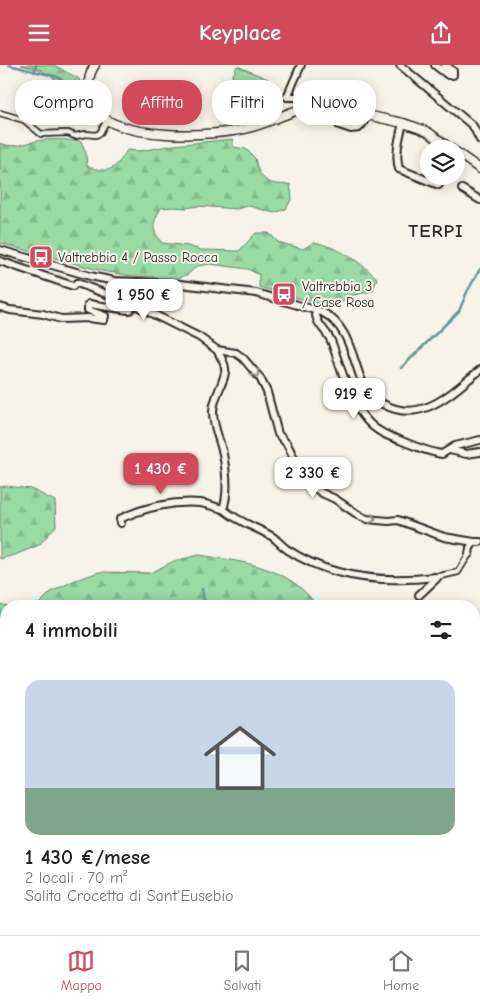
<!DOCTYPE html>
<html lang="it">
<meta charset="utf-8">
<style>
body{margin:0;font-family:"Comic Neue",sans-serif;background:#f2f2f2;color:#222;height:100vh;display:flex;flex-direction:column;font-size:19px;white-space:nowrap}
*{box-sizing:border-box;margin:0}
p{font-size:16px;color:#767676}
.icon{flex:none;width:28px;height:28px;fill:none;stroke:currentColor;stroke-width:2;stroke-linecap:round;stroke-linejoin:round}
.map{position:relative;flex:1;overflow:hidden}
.side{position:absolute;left:0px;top:535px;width:480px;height:335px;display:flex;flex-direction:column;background:#fff;border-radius:20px 20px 0 0;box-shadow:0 2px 12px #0003}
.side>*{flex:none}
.banner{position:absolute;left:15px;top:15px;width:450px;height:45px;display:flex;gap:10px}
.buttons{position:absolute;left:420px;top:75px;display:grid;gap:10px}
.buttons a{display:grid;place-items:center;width:45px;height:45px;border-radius:50%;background:#fff;box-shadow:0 2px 12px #0003;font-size:25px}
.price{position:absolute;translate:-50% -42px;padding:0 11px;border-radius:10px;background:#fff;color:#222;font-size:16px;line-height:32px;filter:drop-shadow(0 1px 2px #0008)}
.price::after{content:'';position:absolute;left:50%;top:30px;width:15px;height:11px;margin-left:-8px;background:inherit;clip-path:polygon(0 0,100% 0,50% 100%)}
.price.on{background:#d1495b;color:#fff}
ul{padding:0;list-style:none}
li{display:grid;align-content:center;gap:10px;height:265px;padding:0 25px}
li span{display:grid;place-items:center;height:155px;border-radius:15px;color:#555}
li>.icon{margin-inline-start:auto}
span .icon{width:90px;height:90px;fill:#fffc;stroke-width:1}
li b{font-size:21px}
h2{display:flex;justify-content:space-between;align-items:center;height:60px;padding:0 25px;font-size:21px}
.pill{padding:0 18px;border-radius:20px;background:#fff;box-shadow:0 2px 12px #0003;font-size:18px;line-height:45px}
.pill.on{background:#d1495b;color:#fff}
header{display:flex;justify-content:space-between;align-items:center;height:65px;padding:0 25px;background:#d1495b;color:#fff;font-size:22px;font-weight:600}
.tab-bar{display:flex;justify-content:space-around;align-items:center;height:70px;border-top:1px solid #e0e0e0;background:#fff;font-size:14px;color:#767676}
.tab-bar a{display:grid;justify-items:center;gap:2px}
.tab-bar .on{color:#d1495b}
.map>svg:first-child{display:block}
.grass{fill:#99daa5;stroke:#628268}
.forest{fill:url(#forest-firs);stroke:#628268}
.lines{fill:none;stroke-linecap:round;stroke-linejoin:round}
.stream{stroke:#65959c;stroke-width:2.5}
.minor-tunnel{stroke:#cecbc2;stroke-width:6;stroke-dasharray:6 3;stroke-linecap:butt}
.pedestrian-casing{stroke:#2b2b2b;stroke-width:8}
.minor-casing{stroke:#2b2b2b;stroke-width:10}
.tertiary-casing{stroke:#2b2b2b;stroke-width:11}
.pedestrian{stroke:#f7f3e8;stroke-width:4.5}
.minor{stroke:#f7f3e8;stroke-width:6}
.tertiary{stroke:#f7f3e8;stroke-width:8}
.oneway{stroke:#918f8a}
.labels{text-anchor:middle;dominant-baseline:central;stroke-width:4;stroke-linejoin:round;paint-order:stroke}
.poi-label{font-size:14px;fill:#2b2b2b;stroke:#f7f3e8;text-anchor:start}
.district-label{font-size:19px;font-weight:bold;letter-spacing:1px;fill:#2b2b2b;stroke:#f7f3e8}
</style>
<header><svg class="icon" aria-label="menu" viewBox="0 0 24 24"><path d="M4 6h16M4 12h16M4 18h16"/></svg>Keyplace<svg class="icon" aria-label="share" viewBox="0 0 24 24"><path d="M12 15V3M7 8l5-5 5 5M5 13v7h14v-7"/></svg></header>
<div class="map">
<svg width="480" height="870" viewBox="0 0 480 870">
<defs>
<pattern id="forest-firs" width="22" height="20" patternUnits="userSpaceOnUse" patternTransform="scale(1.25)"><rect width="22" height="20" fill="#99daa5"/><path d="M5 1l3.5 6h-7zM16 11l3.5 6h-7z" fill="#84bb8e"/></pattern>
</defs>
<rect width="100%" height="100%" fill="#f7f3e8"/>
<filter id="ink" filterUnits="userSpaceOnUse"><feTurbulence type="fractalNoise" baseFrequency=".02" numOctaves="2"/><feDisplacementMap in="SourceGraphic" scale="10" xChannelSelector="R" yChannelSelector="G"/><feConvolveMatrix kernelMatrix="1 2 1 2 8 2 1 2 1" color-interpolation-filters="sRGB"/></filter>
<g filter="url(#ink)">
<!-- grass -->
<path class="grass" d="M237,1l31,13 -7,17 -31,-14z"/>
<!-- forest -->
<g class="forest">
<path d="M21,0h33l25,14 2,6v13l-7,-7 -33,-21z"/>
<path d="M233,74v8l13,2 9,9c4,22 13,28 35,26l2,14 -6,11 -12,4 -25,-7 -13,3 -38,-3 -12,2 -13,-1 -12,1c-9,16 -10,21 1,35l26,3 13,4 38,1 17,-18h13l9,9 25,7 11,-7c26,6 44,18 63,36l-4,13 -24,5 -10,9h-16l-64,-18v-12l-11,-6 -38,-5 -13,2 -9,8 -9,4 -47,-2 -30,-5 -102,-28v-100c16,7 28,-2 44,-3 12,-1 25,0 37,1l5,12 1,13c22,9 29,3 40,-16l13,1 34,-6z"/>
<path d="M7,421l24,3 24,12 1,25 -17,19 -24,10 -15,4v-72z"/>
<path d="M199,490c45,7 90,11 118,51h-294l16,-2 12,-12 22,-11 26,-9 51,1 24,-12z"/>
<path d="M0,539l8,2h-2v272l-6,5z"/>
<path d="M480,627v243h-111l-6,-6h111v-226z"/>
<path d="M225,864h106l-2,6h-101z"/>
</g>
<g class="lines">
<!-- stream -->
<g class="stream">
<path d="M9,0l49,12 8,7 15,25"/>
<path d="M34,7l2,-7"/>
<path d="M401,303l58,-57 8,-19 13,-23"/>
<path d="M202,524l3,17"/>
<path d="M0,848l6,8"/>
<path d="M11,864l4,6"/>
<path d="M188,870l1,-6"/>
</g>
<!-- minor-tunnel -->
<path class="minor-tunnel" d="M35,200v4l2,2 40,12"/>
<!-- pedestrian casing -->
<g class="pedestrian-casing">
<g id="pedestrian">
<path d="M0,48l24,7 17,14 27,-1 7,3 10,-2 11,1 4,-2 7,-13"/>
<path d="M436,512l22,-5 11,-18"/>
</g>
</g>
<!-- minor casing -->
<g class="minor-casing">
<g id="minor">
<path d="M301,0l-14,32h21l53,9c9,5 4,16 -2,22l-8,1 -12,-4"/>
<path d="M400,0l73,61 7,14"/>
<path d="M435,0l13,10h5v-4l-8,-6"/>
<path d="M403,58c-4,16 -8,30 -4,46l40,16"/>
<path d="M462,124l18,11"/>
<path d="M0,185l90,26 25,5 65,3 76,9 66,19c25,13 29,40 38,64 4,12 12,22 23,28 39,21 68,-11 97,-34"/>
<path d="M0,196l73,25"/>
<path d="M77,218l56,21 66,33 18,13 19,3 7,5 17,20 7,14 11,42 9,10 15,30 13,14 7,5 13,6 25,17 7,3 21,2 10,-1 46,17 30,5h6"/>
<path d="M0,242l10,3 33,4 18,5 27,-1 16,2 1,-4 -17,-6v-5l1,-1 39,6h2l3,-6"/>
<path d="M316,245c-2,14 12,21 16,33 10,28 21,74 49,89 6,4 14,6 21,9 12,5 27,11 40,13l13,-8 25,-6"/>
<path d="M217,285c3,6 7,11 8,18 2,11 -12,28 -12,44 0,15 7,28 10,42 3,16 6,39 0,55 15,13 33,18 50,28 5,4 9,9 15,13 44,29 97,33 148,27"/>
<path d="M450,385l16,4 14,-2"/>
<path d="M121,458l-1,-4c24,-12 54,-18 80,-16 8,1 15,4 23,6"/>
<path d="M469,489l1,-6 4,-6"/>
<path d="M419,530l17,-16 1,-1 -1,-1"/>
</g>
</g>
<!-- tertiary casing -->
<g class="tertiary-casing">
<g id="tertiary">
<path d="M95,0c-8,11 -8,28 -3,40 18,38 127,32 160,22 25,-7 47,-22 73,-21l78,17 15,5 10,4 23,17"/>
<path d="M456,87l24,17"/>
</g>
</g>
<!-- pedestrian -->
<use href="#pedestrian" class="pedestrian"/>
<!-- minor -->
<use href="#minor" class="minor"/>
<!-- tertiary -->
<use href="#tertiary" class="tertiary"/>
</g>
<!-- one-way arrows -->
<defs><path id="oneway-chevron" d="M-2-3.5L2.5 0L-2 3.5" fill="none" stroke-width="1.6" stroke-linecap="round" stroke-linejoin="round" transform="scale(1.25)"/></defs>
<g class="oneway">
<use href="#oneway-chevron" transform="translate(256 309) rotate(53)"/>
<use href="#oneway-chevron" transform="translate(373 454) rotate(10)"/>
</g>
</g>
<!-- icons -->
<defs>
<g id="bus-square" transform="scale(1.25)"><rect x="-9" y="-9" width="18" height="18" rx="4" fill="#d1495b" stroke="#f7f3e8"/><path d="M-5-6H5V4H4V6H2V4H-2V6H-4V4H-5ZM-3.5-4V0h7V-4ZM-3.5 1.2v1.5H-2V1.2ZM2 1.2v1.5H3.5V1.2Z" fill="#fff"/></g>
</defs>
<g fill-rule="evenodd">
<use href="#bus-square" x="41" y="192"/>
<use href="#bus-square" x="284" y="229"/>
</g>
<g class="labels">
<!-- poi labels -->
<g class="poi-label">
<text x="58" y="192">Valtrebbia 4 / Passo Rocca</text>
<text x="302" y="221">Valtrebbia 3<tspan x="302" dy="16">/ Case Rosa</tspan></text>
</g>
<!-- district labels -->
<g class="district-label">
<text x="436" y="166">TERPI</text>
</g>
</g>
</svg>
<div class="buttons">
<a><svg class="icon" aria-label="layers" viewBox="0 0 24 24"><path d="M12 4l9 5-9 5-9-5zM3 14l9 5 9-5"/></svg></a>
</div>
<b class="price" style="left:144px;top:256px">1 950 €</b>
<b class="price" style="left:354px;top:355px">919 €</b>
<b class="price on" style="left:161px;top:430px">1 430 €</b>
<b class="price" style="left:313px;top:434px">2 330 €</b>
<div class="banner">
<a class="pill">Compra</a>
<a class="pill on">Affitta</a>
<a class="pill">Filtri</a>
<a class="pill">Nuovo</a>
</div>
<section class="side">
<h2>4 immobili<svg class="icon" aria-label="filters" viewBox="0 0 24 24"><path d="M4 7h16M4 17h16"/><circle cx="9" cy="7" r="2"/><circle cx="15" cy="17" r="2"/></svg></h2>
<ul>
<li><span style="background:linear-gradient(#c9d6e8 70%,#7fa58c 0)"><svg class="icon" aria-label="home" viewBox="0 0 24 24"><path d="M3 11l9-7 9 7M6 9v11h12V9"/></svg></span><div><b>1 430 €/mese</b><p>2 locali · 70 m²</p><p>Salita Crocetta di Sant'Eusebio</p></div></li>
</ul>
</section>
</div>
<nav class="tab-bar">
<a class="on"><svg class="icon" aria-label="map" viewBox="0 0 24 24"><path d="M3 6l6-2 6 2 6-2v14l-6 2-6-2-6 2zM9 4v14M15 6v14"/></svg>Mappa</a>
<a><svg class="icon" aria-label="saved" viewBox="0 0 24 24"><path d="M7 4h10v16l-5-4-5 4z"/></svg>Salvati</a>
<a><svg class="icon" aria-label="home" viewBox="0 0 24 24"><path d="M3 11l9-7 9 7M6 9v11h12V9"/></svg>Home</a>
</nav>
